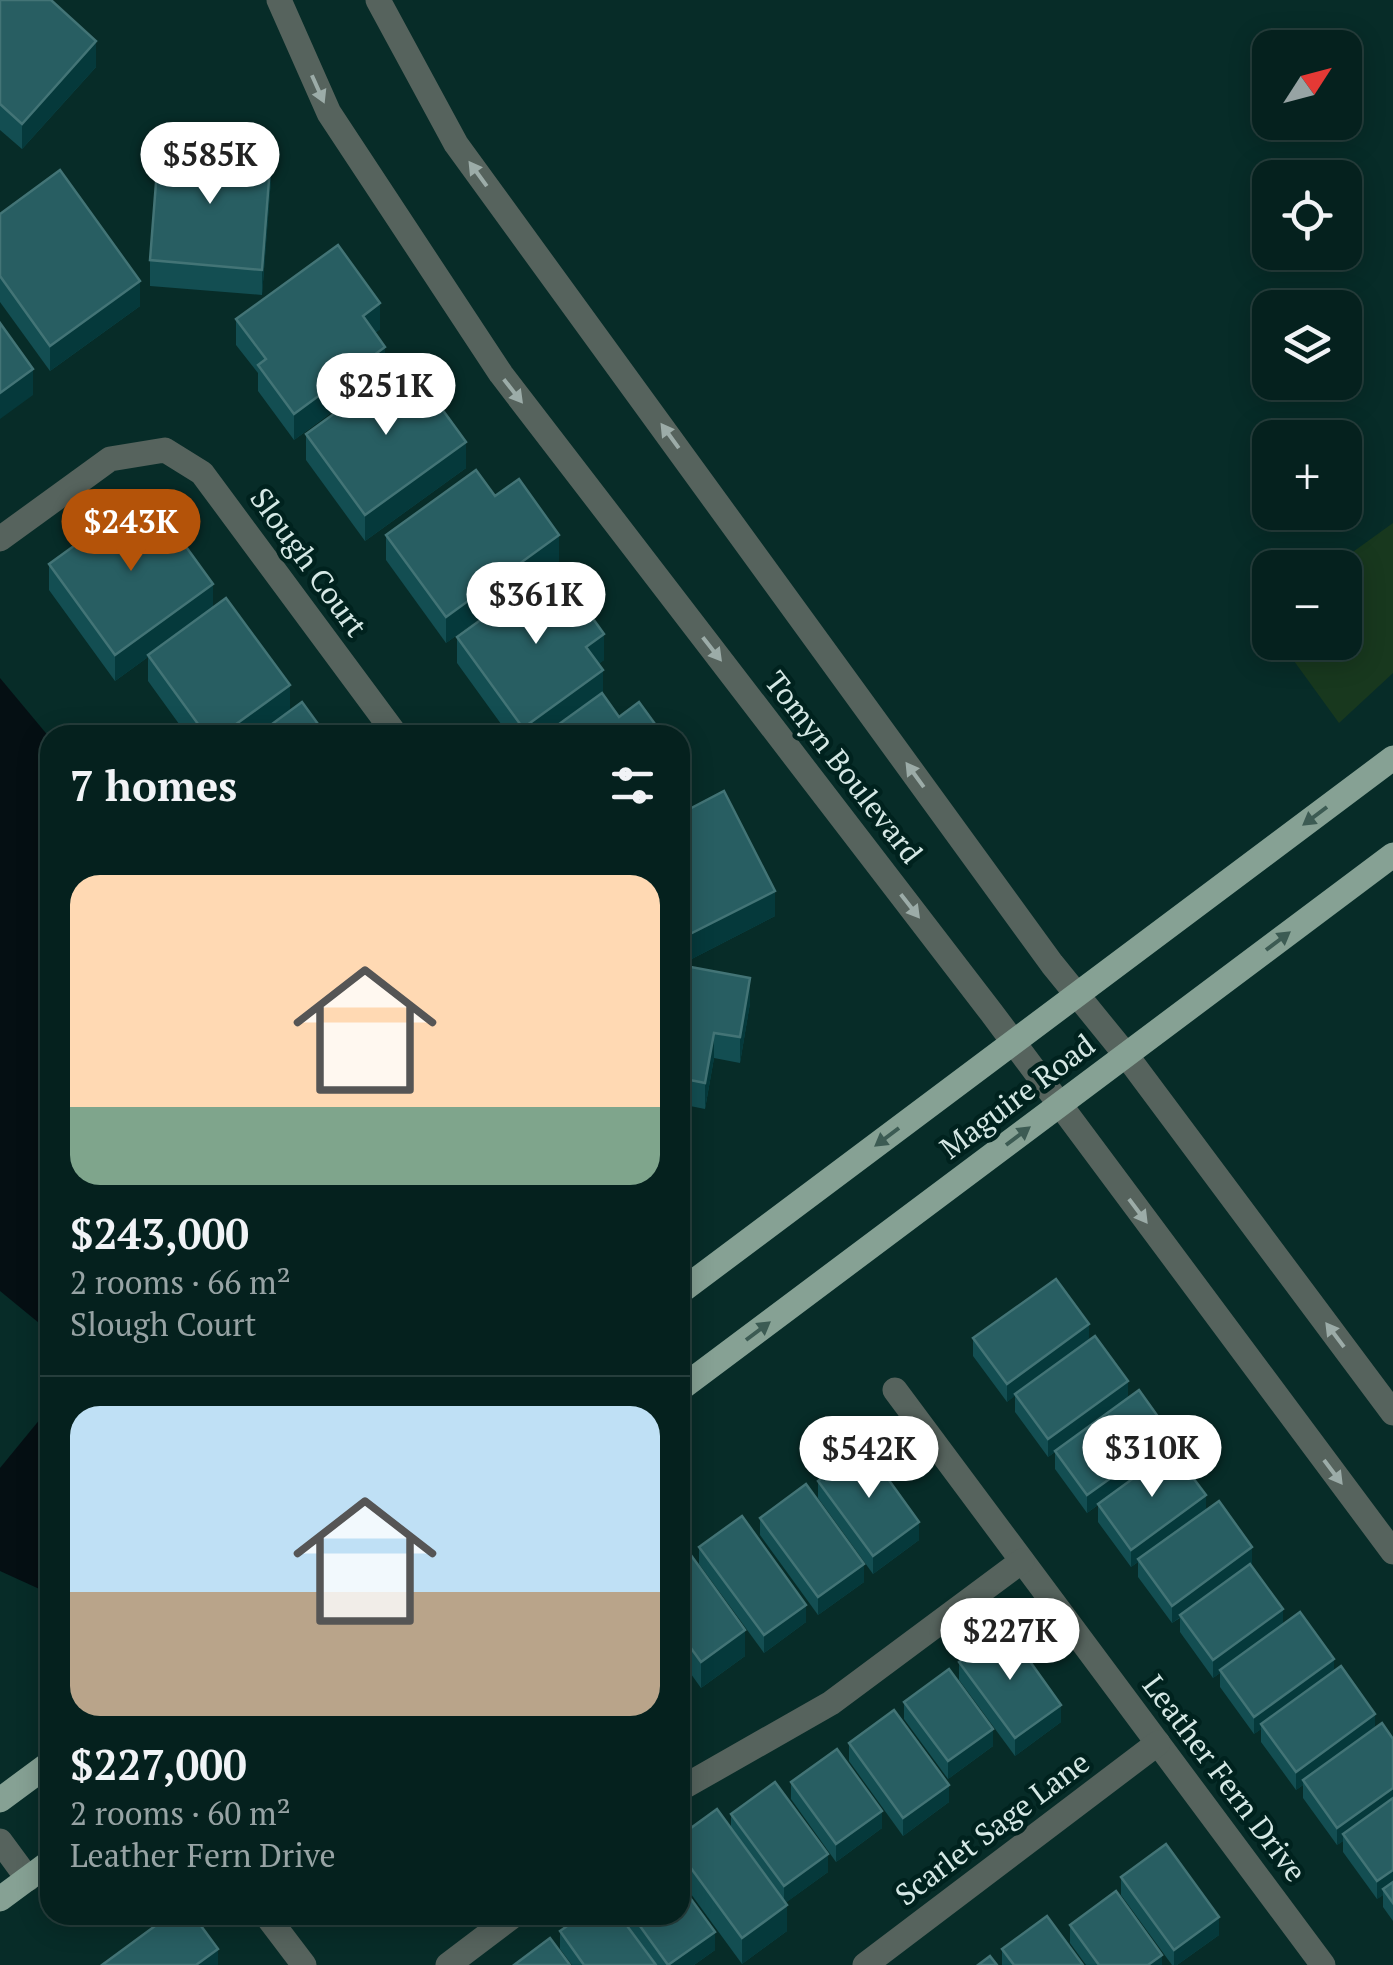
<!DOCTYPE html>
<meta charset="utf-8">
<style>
body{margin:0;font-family:"PT Serif",serif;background:#0e2927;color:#f1f3f6;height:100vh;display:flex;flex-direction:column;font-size:38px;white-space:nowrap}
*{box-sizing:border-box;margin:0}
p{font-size:32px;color:#97a3a4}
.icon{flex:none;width:55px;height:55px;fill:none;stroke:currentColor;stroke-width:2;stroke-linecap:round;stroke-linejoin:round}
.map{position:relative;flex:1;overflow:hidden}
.side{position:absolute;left:40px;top:725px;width:650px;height:1200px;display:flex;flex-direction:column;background:#05211e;border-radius:30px;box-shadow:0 5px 25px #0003,0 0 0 2px #263e3c}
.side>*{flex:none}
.needle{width:65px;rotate:54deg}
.buttons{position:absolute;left:1252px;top:30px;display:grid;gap:20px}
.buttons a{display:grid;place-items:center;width:110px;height:110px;border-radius:20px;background:#05211e;box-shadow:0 5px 25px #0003,0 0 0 2px #263e3c;font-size:50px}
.price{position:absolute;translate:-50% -85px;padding:0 22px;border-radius:35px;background:#fff;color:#222;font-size:32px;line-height:65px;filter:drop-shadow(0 2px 5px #0008)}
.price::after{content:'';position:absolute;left:50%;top:60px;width:30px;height:22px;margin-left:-15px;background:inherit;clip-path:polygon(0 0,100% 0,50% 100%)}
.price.active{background:#b45309;color:#fff}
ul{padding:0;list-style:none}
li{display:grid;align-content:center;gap:20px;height:530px;padding:0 30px}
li+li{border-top:2px solid #263e3c}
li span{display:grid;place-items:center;height:310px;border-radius:30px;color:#555}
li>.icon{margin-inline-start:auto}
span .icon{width:180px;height:180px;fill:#fffc;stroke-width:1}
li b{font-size:42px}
h2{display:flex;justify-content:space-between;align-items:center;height:120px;padding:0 30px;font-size:42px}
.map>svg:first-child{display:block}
.green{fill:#18381e}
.water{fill:#050f13}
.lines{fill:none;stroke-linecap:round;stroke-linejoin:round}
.minor{stroke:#56635d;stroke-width:25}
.major{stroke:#86a194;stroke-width:25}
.wall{fill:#134e52}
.shaded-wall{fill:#05393b}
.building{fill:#285e62;stroke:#437476;stroke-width:2.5}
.oneway{fill:#9caca8}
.oneway2{fill:#3c5b53}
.labels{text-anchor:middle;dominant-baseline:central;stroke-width:9;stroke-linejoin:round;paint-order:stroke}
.street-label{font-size:30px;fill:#d5e8e5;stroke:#00221e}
</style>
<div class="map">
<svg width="1393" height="1965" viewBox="0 0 1393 1965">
<rect width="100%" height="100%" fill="#072c28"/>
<!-- green -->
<path class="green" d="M1393,523v150l-54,50 -58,-80 64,-1v-74l-13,-1z"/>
<!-- water -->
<g class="water">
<path d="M0,678l50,60v594l-50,-41z"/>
<path d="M50,1407v182l-4,3 -46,-21v-103z"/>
</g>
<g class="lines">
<!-- minor -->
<g class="minor">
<path d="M279,0l50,113 172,261 490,638 402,540"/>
<path d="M378,0l78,144 596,820 74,91 267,358"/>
<path d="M0,539l110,-80 55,-9 37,23 194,262"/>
<path d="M895,1390l428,575"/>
<path d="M680,1789l151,-86 191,-142"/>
<path d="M0,1841l28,38"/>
<path d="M266,1915l38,50"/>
<path d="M448,1965l66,-50"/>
<path d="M865,1965l293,-222"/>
</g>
<!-- major -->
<g class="major">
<path d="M680,1292l713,-534"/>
<path d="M680,1389l713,-534"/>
<path d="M0,1800l50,-37"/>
<path d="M0,1899l50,-37"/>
</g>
</g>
<!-- wall -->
<g class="wall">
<path d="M0,0l96,67 -74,82 -22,-19z"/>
<path d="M271,179l-9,116 -112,-9v-26z"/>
<path d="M0,214l140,92 -90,65 -50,-69z"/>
<path d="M236,319l144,10 -5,4 10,40 -91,67 -36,-49v-18l-22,-28z"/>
<path d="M306,434l160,34 -101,73 -59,-81z"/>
<path d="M495,496l64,65 -113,82 -60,-83v-25z"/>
<path d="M49,564l164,44 44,127h-70l-39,-54v-24l-33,24 -66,-91z"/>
<path d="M457,637l147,23 -6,4 5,31 16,22 44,18h-154l-52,-72z"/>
<path d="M680,814l95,102 -95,49 70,38 -10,60 -26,-5 -9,51 -25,-5z"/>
<path d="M973,1338l116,2 39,58 43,53 35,59 46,55 -1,1 32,58 51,48 41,55 18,12v182l-10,-14v-12l-6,4 -34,-47v-11l-6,4 -34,-47v-13l-7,5 -35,-48v-13l-7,5 -34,-47v-14l-7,5 -33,-46v-14l-8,5 -34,-46v-15l-7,5 -33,-45v-17l-11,8 -32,-44v-17l-7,5 -33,-45v-17l-8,7 -34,-46z"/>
<path d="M818,1481l101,59 -46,34 -55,-76z"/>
<path d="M760,1518l104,64 -46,33 -58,-80z"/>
<path d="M680,1540l65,116 -44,32 -15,-21v24l-6,4z"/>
<path d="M699,1547l107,75 -42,31 -65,-89z"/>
<path d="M959,1662l102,60 -46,34 -56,-76z"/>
<path d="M904,1702l89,44 -45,33 -44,-60z"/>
<path d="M849,1743l100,59 -46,34 -54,-75z"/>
<path d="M791,1782l91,46 -46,34 -45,-63z"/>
<path d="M731,1814l97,58 -43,31 2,28 -45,33 -62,-85v-26l51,-24z"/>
<path d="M1121,1877l98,58 -42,30h-5l-51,-70z"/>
<path d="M357,1915h21l-14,10z"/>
<path d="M583,1915h97l35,35 -21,15h-122l-12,-16v-18z"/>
<path d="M1070,1925l92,40h-76l-16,-22z"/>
<path d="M1002,1949l81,16h-81z"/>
</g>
<!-- shaded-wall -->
<g class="shaded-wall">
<path d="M96,41v26l-74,82v-25z"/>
<path d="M271,154v25l-9,116v-25z"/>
<path d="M140,281v25l-90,65v-25z"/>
<path d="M380,303v26l-17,13v-26z"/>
<path d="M385,347v26l-91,67v-26z"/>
<path d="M33,369v26l-33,24v-26z"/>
<path d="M466,442v26l-101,73v-26z"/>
<path d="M559,535v26l-113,82v-26z"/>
<path d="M213,584v26l-98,71v-26z"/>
<path d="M604,634v26l-18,13v-26z"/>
<path d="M603,670v26l-54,39h-26v-7z"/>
<path d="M290,685v26l-33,24h-36z"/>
<path d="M686,767v26l-6,4v-26z"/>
<path d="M775,891v25l-95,49v-26z"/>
<path d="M750,978v25l-10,60v-26z"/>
<path d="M714,1033v25l-9,51v-26z"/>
<path d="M1089,1324v18l-82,60v-18z"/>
<path d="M1128,1381v18l-80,58v-18z"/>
<path d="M1171,1435v17l-84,61v-18z"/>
<path d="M1206,1495v18l-75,54v-17z"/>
<path d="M919,1522v18l-46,34v-18z"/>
<path d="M1252,1547v18l-80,58v-17z"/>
<path d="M864,1564v18l-46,33v-18z"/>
<path d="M806,1605v17l-42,31v-18z"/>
<path d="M1283,1609v18l-63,43v3l-7,5v-18z"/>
<path d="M745,1630v26l-44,32v-26z"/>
<path d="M1334,1659v17l-73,48v5l-7,5v-17z"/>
<path d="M686,1666v25l-6,4v-25z"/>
<path d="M1061,1705v17l-46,34v-18z"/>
<path d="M1375,1714v18l-72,48v5l-7,5v-18z"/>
<path d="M993,1729v17l-45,33v-18z"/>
<path d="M949,1785v17l-46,34v-18z"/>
<path d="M1393,1788v17l-50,29v7l-6,4v-17z"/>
<path d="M882,1811v17l-46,34v-18z"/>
<path d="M828,1854v18l-44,32v-18z"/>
<path d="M1393,1870v17l-10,2v6l-6,4v-18z"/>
<path d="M787,1905v26l-45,33v-26z"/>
<path d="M364,1915h14l-14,10z"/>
<path d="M1219,1917v18l-42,30h-3v-15z"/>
<path d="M715,1932v18l-21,15h-24z"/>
<path d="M218,1949v16h-22z"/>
<path d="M1162,1955v10h-14z"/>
</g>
<!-- building -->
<g class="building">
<path d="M0,0h51l45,41 -74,83 -22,-20z"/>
<path d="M159,144l112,10 -9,116 -112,-10z"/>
<path d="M60,170l80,111 -90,65 -50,-70v-62z"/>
<path d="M338,245l42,58 -17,13 22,31 -91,67 -36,-49 8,-6 -30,-40z"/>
<path d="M0,323l33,46 -33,24z"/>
<path d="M407,361l59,81 -101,73 -59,-81z"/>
<path d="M476,470l19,26 24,-17 40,56 -113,82 -60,-82z"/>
<path d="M147,493l66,91 -98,71 -66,-91z"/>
<path d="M555,566l49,68 -18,13 17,23 -80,58 -66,-91z"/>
<path d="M226,598l64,87 -69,50h-15l-58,-80z"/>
<path d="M602,693l17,24 20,-15 24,33h-119z"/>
<path d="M302,702l24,33h-69z"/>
<path d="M680,758l6,9 -6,4z"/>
<path d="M724,791l51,100 -95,48v-125z"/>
<path d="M680,965l70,13 -10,59 -26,-4 -9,50 -25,-5z"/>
<path d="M1056,1279l33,45 -82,60 -34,-46z"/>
<path d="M1095,1336l33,45 -80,58 -33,-45z"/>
<path d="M1139,1390l32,45 -84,60 -32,-44z"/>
<path d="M865,1447l54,75 -46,34 -55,-75z"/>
<path d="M1172,1450l34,45 -75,55 -33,-46z"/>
<path d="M806,1484l58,80 -46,33 -58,-79z"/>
<path d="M1219,1501l33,46 -80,59 -34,-47z"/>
<path d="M742,1516l64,89 -42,30 -65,-88z"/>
<path d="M680,1540l65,90 -44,32 -21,-29z"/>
<path d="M1250,1564l33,45 -70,51 -33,-45z"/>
<path d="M1300,1612l34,47 -80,58 -34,-47z"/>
<path d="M1006,1628l55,77 -46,33 -56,-76z"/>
<path d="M680,1658l6,8 -6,4z"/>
<path d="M1341,1666l34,48 -79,58 -35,-48z"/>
<path d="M949,1669l44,60 -45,32 -44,-59z"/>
<path d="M894,1710l55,75 -46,33 -54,-75z"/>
<path d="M1382,1723l11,16v49l-56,40 -34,-48z"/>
<path d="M837,1749l45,62 -46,33 -45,-62z"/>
<path d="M775,1782l53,72 -44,32 -53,-72z"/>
<path d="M1393,1798v72l-16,11 -34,-47z"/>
<path d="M717,1809l70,96 -45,33 -62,-85v-17z"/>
<path d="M1166,1844l53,73 -45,33 -53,-73z"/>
<path d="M1393,1882v21l-10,-14z"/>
<path d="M680,1884l35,48 -47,33 -36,-50h48z"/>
<path d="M1116,1891l46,64 -14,10h-49l-29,-40z"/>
<path d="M170,1915h23l25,34 -22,16h-94z"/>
<path d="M583,1915h36l37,50h-72l-24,-34z"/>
<path d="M1047,1916l36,49h-69l-12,-16z"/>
<path d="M550,1938l20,27h-56z"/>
<path d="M990,1956l7,9h-19z"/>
</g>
<!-- one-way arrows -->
<defs><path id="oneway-solid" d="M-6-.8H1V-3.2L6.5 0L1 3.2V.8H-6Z" transform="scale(2.5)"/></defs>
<g class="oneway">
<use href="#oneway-solid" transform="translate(318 89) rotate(66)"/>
<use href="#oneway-solid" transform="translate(478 174) rotate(-126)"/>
<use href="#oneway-solid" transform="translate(513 391) rotate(52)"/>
<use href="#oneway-solid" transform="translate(670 436) rotate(-126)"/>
<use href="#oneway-solid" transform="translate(712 649) rotate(52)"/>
<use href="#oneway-solid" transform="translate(915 775) rotate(-126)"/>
<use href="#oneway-solid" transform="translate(910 906) rotate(52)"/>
<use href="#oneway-solid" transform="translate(1138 1211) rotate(53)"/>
<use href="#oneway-solid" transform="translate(1335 1335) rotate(-127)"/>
<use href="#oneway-solid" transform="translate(1333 1472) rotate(53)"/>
</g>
<g class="oneway2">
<use href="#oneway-solid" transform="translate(1315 816) rotate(143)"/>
<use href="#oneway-solid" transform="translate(1278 941) rotate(-37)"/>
<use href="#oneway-solid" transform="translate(1018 1136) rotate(-37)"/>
<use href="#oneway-solid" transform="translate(887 1137) rotate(143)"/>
<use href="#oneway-solid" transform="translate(758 1331) rotate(-37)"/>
</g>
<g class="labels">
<!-- street labels -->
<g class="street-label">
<text transform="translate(309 562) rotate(54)">Slough Court</text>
<text transform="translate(844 767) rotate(52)">Tomyn Boulevard</text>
<text transform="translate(1017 1096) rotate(-37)">Maguire Road</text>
<text transform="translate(1225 1778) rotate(53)">Leather Fern Drive</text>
<text transform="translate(992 1828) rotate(-37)">Scarlet Sage Lane</text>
</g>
</g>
</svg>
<div class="buttons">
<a><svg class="needle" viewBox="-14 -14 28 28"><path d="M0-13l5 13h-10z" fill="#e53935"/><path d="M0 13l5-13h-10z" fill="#97a3a4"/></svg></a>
<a><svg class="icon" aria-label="locate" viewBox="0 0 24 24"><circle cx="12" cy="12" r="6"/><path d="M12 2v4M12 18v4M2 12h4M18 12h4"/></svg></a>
<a><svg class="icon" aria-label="layers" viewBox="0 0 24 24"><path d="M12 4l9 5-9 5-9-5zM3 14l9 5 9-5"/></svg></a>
<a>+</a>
<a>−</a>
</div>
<b class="price" style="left:210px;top:207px">$585K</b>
<b class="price" style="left:386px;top:438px">$251K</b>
<b class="price active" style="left:131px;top:574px">$243K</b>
<b class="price" style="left:536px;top:647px">$361K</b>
<b class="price" style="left:1152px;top:1500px">$310K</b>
<b class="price" style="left:869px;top:1501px">$542K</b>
<b class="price" style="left:1010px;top:1683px">$227K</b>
<section class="side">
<h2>7 homes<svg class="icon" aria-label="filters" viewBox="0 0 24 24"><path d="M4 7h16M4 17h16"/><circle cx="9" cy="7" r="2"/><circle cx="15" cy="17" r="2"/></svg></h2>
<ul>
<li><span style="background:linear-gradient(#ffd9b3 75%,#7fa58c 0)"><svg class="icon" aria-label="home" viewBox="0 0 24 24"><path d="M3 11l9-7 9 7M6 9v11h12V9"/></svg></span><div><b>$243,000</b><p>2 rooms · 66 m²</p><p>Slough Court</p></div></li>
<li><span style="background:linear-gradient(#bfe0f5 60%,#b9a48a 0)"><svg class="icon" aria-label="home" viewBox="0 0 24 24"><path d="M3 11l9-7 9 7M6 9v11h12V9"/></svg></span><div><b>$227,000</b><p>2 rooms · 60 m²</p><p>Leather Fern Drive</p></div></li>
</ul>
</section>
</div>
